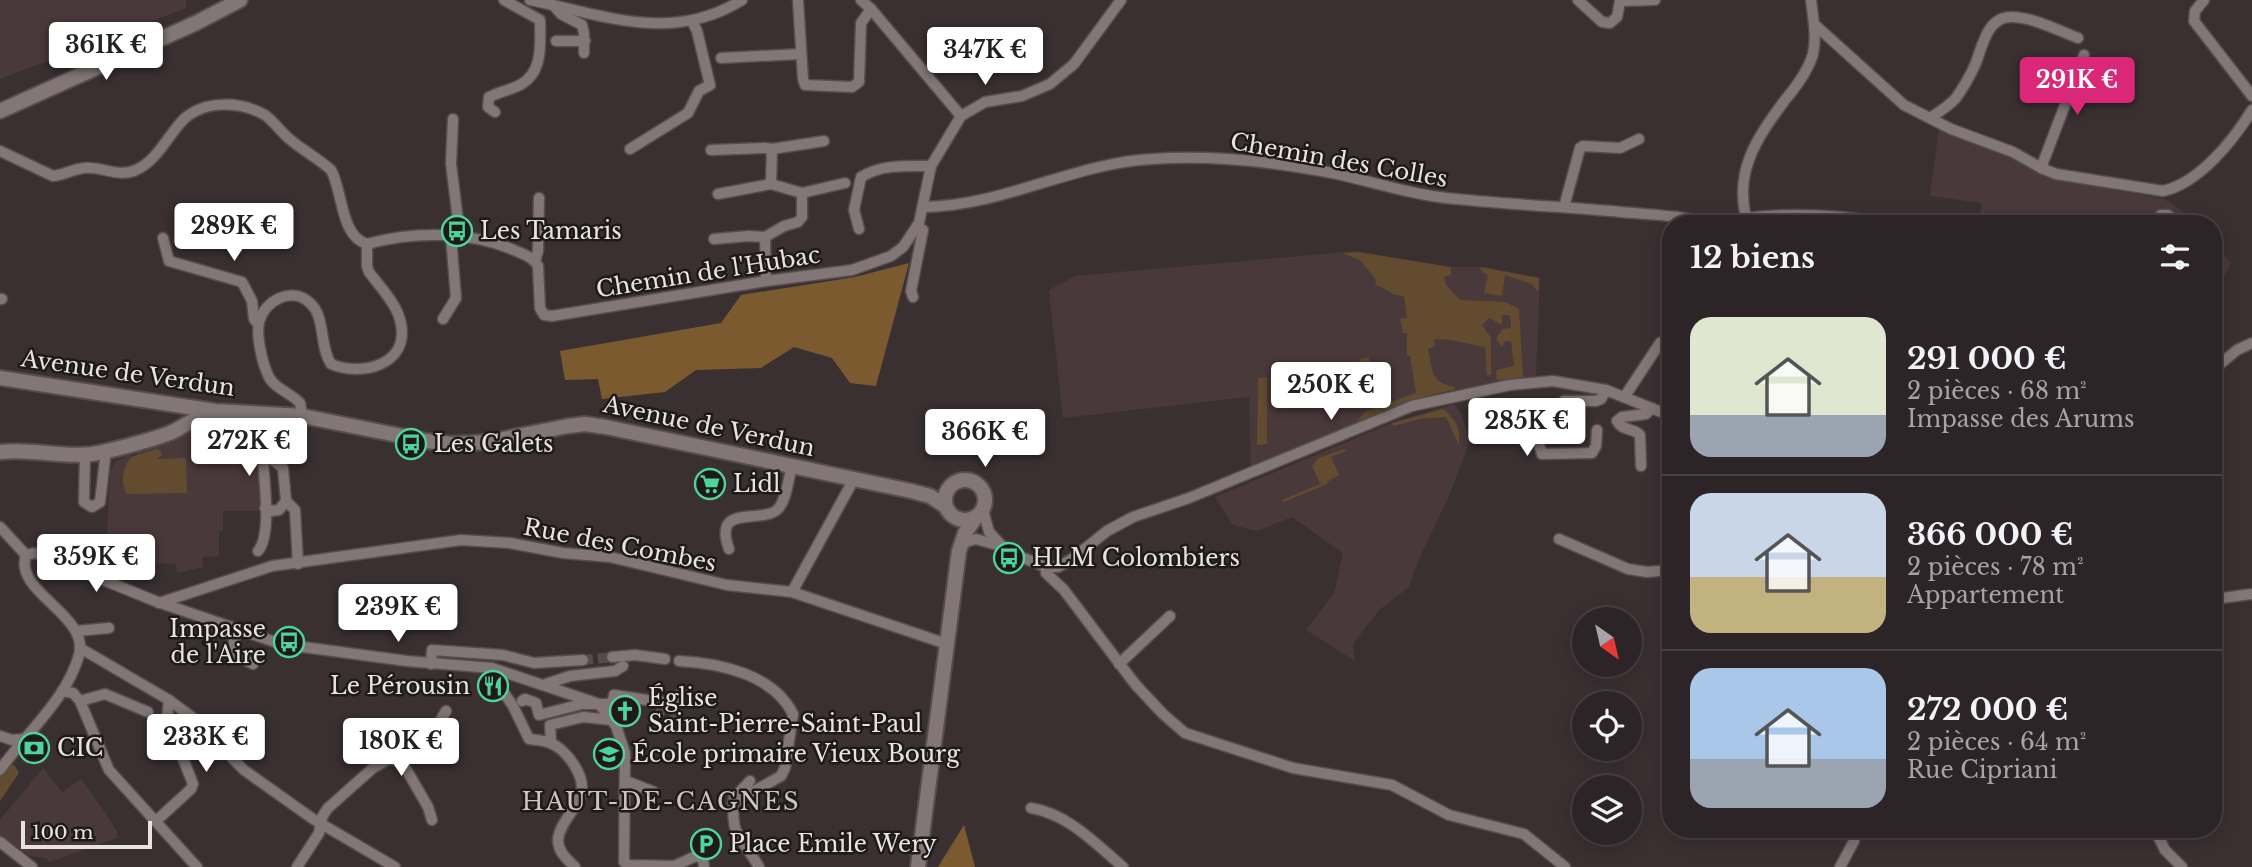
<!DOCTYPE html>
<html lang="fr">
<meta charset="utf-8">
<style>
body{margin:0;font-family:"Libre Baskerville",serif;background:#383032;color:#f1f3f6;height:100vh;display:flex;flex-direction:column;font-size:26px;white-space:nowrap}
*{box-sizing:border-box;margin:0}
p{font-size:23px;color:#a6a4a7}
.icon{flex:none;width:38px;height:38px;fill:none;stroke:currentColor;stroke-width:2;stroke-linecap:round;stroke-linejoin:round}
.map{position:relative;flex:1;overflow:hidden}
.drawer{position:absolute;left:1662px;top:215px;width:560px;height:623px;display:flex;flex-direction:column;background:#2c2426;border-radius:28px;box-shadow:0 4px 18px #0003,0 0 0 2px #484143}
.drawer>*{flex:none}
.needle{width:46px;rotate:146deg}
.buttons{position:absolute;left:1572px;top:607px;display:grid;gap:14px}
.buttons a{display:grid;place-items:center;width:70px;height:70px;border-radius:50%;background:#2c2426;box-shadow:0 4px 18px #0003,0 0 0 2px #484143;font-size:35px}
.scale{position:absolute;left:21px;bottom:18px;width:131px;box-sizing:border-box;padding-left:7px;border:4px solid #e9e2e3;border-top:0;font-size:19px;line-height:24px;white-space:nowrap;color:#e9e2e3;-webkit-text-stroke:5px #1e1a1a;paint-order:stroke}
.price{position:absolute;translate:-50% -60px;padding:0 16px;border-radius:7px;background:#fff;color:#222;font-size:23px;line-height:46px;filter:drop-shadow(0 2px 4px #0008)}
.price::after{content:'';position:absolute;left:50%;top:42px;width:21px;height:16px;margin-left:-10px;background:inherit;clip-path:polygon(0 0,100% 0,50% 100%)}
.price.selected{background:#db2777;color:#fff}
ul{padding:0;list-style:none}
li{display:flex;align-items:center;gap:21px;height:175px;padding:0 28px}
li+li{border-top:2px solid #484143}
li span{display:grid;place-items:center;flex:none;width:196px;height:140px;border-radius:21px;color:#555}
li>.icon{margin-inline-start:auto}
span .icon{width:84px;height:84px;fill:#fffc;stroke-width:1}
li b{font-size:30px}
h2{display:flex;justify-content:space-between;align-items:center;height:84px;padding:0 28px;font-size:30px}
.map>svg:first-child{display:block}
.built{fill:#4a393b}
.green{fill:#624b2f}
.forest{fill:#7c5a30}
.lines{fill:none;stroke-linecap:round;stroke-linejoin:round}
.street-tunnel{stroke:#544b4d;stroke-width:10;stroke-dasharray:10 5;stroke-linecap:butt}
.street-casing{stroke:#554d4e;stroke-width:13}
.secondary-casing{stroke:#554d4e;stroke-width:18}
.street{stroke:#827677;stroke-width:10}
.secondary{stroke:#827677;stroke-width:14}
.labels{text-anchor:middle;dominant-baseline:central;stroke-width:5;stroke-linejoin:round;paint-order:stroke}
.street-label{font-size:23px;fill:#e9e2e3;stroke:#1e1a1a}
.poi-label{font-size:23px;fill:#e9e2e3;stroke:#1e1a1a;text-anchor:start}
.neighbourhood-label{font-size:24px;letter-spacing:2px;fill:#d0c3c4;stroke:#1e1a1a}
</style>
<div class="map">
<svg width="2252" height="867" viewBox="0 0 2252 867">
<rect width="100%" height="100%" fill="#3a3032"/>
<!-- built -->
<g class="built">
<path d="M0,0h186v8l-186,71z"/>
<path d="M1939,127l65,27 47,24 113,21 27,18 6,7h-219l4,-21 -52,-7z"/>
<path d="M2214,243l17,20 -17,34z"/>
<path d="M1356,251l94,16h36l54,11 -4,98 -105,18 -180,76 -2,-73 -186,21 -14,-128 26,-14z"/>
<path d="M1454,404l7,9 9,27 -21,56 -25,52 -16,40 -29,22 -26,34 2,17 -49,-31 28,-37 9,-40 -51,-36 -35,14 -24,-6 -18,-28 177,-74z"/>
<path d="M240,418l17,5 3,88h-37v20h-4v25l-16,1v10l-26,6 -1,-9 -62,-2 1,-4h-9l4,-86 5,-10 15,-8 2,3 5,-2v-3l35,-10 28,-20z"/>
<path d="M43,768l19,24 19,-13 26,36 10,17v6l-68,24 -3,-4 -16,-2 -30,-21v-15z"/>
</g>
<!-- green -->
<g class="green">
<path d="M1357,252l94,15v8l-7,2 2,8 14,15 45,2 14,7 4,68 -26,3 -1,-10 18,-4 -3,-25h-6l-3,6 -6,-8 6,-10 9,-1 -1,-13h-8v10l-13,-7 -7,7 9,13v37h-4l-2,-28 -34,-7 -17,-1 1,7 -7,3c5,21 2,34 27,38l-1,3 -23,5 -74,26 9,-10 50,-18 -6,-37h-3v-23h-4l-3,-14 7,-1 -3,-22 -9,-1 -20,-11 1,-4 -16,-20 -18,-7z"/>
<path d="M1479,267l60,11 -1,14 -6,-8 -27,-9 -3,21 -18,-3 4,-18 -5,-3z"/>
<path d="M1369,357l3,27 -5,18 -8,-43z"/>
<path d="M1267,377v67l-10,1 1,-67z"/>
<path d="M1443,409c13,11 18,19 16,36l-13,-28 -26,2 -27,7 -1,-3z"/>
<path d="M157,449l4,2 1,4 -5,4 29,-1 1,35 -60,1c-7,-11 -4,-27 4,-37z"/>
<path d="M1344,449l2,2 -15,6 8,18 -12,7v2l-43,18 -2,-2 38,-16 -8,-18 6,-8z"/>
<path d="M7,763l8,3 4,7 -19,28v-25z"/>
</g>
<!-- forest -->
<g class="forest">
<path d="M909,263l-33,123 -26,-3 -18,-25 -38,-11 -33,21 -65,2 -31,22 -63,7 -4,-20 -33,1 -5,-29 161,-28 20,-28 114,-18z"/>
<path d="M964,825l11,42h-37z"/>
</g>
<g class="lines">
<!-- street-tunnel -->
<g class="street-tunnel">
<path d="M583,660l29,-3"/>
<path d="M657,707l25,12"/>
</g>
<!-- street casing -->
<g class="street-casing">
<g id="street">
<path d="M530,0c74,15 141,44 212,0"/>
<path d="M798,0l5,79 2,6 47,2 7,-5 2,-59 10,-14"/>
<path d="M861,0l10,9 90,107"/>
<path d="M1578,0l24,22 8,1 7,-6 3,-16 35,-1"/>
<path d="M2204,0l-9,11 -1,10 58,75"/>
<path d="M553,5l8,9 21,11 2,8v20"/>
<path d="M1814,24l90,81 47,24 62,23 28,16 15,6 107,17c36,-8 70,-50 89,-81"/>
<path d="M556,41h29"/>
<path d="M721,58l80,-4"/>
<path d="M495,112l-7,-5 1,-10c10,-5 21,-7 31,-12 24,-13 20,-42 20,-65l-36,-20"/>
<path d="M1930,118c9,-6 19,-12 26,-20 7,-10 14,-22 19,-33 7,-16 11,-48 36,-48 22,0 46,13 67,21"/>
<path d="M453,119l-2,45 9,72"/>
<path d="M630,149l58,-36 11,-22 11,-6 -13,-54 -5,-10"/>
<path d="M711,150l54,-2 7,1"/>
<path d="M0,151l53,25c11,-1 20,-7 31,-8 17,-2 35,10 52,2 21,-9 32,-35 48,-51 21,-19 56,-18 81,-4 10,7 17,19 27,26 12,10 27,18 39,29 12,21 9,66 36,74 47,-13 104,-13 149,7 9,4 17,6 22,15l2,42 4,7 8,1 214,-35 86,-11 39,-14 12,-9 16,-24 12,-57 30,-50 24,-14 37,-6 28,-12 24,-20 47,-64"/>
<path d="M2041,168l43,-113"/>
<path d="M771,184l1,-35 52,-8"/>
<path d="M718,194l53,-10 31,9 43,-10"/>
<path d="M924,207c79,-1 150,-44 228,-48 61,-4 125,3 185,15 36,8 72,20 109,24 58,6 117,9 175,14 30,3 61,3 89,12"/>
<path d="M1564,207l16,-59 3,-2 37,2 19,-9"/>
<path d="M1746,218c49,-6 97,-3 145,6"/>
<path d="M1748,224c-16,-50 8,-85 37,-124 11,-13 23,-29 28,-46 4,-18 0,-36 -2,-54"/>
<path d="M2159,224l2,-9h7l8,9"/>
<path d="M859,229l-5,-19 7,-33c21,-13 46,-11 70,-11"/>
<path d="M765,237l19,-11 14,-4 4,-5v-24"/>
<path d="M163,238l6,23 73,21 10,19 2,18 4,5"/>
<path d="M714,239l35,-3 16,1 1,44"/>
<path d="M535,261l3,-10 1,-53"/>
<path d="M913,297l-2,-6 12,-61 -6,-4"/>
<path d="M0,299h2"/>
<path d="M443,319l13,-21 -5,-61"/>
<path d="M2214,369l23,-19 15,-7"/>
<path d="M1625,396l35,-53 11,-6"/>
<path d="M302,416l-2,-13c-9,-10 -27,-15 -32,-28 -6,-13 -12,-40 -9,-53 6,-22 33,-36 51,-19 16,14 9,43 21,61 30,13 78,1 70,-40 -3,-19 -21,-37 -32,-52l-2,-6v-22"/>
<path d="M1597,430l-1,16 -4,7 -50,1 -4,-13 26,-40h32l5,-2 5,-9"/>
<path d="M85,454l-1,48 8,5 8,-5 6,-52"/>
<path d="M1668,455h3"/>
<path d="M263,457l10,3 10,8 3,33 9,9 3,54"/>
<path d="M1641,466l-1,-31c-6,-7 -18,-4 -23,-14l5,-4 24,-3 6,-6"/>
<path d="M265,508l6,3 8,-1 7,-9"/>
<path d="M983,510l6,22 13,14 14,9 30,12h12l14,-8 35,-28 26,-14 56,-19 223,-92 98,-21 43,-4 53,9 65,26"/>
<path d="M0,527l26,28"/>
<path d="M1559,539l69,30 19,3 24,-2"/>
<path d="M962,543l14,-4 25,7"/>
<path d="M729,549c-17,-47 33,-24 49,-40 9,-10 10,-30 14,-43"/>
<path d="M258,551c14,-16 6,-70 5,-92 0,-15 1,-30 2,-45"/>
<path d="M26,555l8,-2 8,2 113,46 126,43 126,17 85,7 107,36 17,22 9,27 -1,109 5,3 45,1 22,-10 7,3 1,8"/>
<path d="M46,557l58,-4"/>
<path d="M1046,567v6l18,17 71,94 28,30 22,19 108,35 99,17 57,30 75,19 41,33"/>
<path d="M792,592l62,-113"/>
<path d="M2214,599l38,-5"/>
<path d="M159,603l113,-37 189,-26 49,3 53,10 47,4 117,28 65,7 155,52"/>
<path d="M237,629l-6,24 22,11"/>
<path d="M76,631l33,-3"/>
<path d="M80,648l89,52 24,18 51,52 69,49 82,48"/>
<path d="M612,657l23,-2 30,4"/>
<path d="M679,661c40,2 94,13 114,53l-8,54 -4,8 -48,27"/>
<path d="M431,664l1,-14 71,5 31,8 49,-3"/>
<path d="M1119,664l51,-48"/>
<path d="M492,668l4,5 2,11 15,22 16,33c6,1 15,1 21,4 17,6 38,36 30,53 -5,15 -21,28 -22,44 0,12 9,19 17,27"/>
<path d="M546,684l24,-8 45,-5 8,-5"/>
<path d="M62,691l11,2 7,8 29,69 88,97"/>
<path d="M80,701l25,-7 43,18"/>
<path d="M522,701l3,-2 11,4 3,12 43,-11h30l2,-9 59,9 8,-11"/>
<path d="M0,736l12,4 11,-1"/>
<path d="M551,743l-1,-18 33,-8 29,3"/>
<path d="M402,762l26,45 4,13"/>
<path d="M0,770c26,-37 67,-71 79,-115 11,-40 -66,-63 -53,-100"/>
<path d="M626,781l28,11"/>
<path d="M750,781l-16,17c-4,40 8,39 25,69"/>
<path d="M1031,808c37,6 64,35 92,59"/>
<path d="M156,821l35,-32 2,-5 -26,-66 2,-18"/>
<path d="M2155,830l10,20 17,17"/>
<path d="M0,842l32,25"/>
<path d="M297,867l22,-34 3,-16 6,-9 45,-40 16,-9 12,3c18,-8 36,-34 45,-51"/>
<path d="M1840,867l14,-26"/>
</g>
</g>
<!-- secondary casing -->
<g class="secondary-casing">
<g id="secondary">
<path d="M0,111l196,-88 44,-23"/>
<path d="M0,378l215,33 87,5 125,25 24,3 37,-2 80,-16 17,-2 21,3 305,64 19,5 15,10"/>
<path d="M0,452c31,-4 61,6 92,2 19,-3 59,-14 78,-21 15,-7 27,-17 44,-21"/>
<circle cx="965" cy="500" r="20"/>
<path d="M918,867l41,-316 6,-18 11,-16"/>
</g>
</g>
<!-- street -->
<use href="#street" class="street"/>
<!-- secondary -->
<use href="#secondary" class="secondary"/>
</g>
<!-- icons -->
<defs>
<g id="bus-ring" transform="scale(1.575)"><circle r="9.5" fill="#1e1a1a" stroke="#4ed399" stroke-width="1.5"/><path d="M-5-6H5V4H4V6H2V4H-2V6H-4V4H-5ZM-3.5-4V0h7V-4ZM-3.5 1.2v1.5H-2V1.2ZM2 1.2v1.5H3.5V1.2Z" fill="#4ed399"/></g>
<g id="supermarket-ring" transform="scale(1.575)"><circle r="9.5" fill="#1e1a1a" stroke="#4ed399" stroke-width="1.5"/><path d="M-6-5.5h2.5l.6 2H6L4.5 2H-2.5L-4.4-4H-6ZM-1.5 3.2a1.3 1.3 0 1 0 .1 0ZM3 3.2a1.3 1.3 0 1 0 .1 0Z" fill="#4ed399"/></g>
<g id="restaurant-ring" transform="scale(1.575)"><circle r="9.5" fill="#1e1a1a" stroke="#4ed399" stroke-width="1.5"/><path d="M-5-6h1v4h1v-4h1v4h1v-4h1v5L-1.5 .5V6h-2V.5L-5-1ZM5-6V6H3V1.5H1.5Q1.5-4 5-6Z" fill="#4ed399"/></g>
<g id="church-ring" transform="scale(1.575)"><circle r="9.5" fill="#1e1a1a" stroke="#4ed399" stroke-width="1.5"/><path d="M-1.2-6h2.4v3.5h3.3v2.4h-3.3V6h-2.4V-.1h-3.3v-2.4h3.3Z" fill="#4ed399"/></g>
<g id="bank-ring" transform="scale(1.575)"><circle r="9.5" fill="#1e1a1a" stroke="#4ed399" stroke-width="1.5"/><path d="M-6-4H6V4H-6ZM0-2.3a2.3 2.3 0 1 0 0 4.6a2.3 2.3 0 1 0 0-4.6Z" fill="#4ed399"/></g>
<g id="school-ring" transform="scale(1.575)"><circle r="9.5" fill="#1e1a1a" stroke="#4ed399" stroke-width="1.5"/><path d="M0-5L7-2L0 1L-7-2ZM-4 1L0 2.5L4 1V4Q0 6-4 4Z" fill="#4ed399"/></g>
<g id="parking-ring" transform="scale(1.575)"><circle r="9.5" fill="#1e1a1a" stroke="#4ed399" stroke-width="1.5"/><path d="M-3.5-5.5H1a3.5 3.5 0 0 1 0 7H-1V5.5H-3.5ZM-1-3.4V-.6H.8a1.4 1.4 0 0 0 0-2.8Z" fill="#4ed399"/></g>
</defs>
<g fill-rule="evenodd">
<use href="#bus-ring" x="457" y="231"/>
<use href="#bus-ring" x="411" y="444"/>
<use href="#supermarket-ring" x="710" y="484"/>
<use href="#bus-ring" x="1009" y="558"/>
<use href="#bus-ring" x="289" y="642"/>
<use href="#restaurant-ring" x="493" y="686"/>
<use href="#church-ring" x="625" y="711"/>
<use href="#bank-ring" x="34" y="748"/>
<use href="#school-ring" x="609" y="754"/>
<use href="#parking-ring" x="706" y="844"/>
</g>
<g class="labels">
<!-- street labels -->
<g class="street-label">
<text transform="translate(1339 160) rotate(10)">Chemin des Colles</text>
<text transform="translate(708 272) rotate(-9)">Chemin de l'Hubac</text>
<text transform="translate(128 373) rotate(8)">Avenue de Verdun</text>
<text transform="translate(709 426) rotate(12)">Avenue de Verdun</text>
<text transform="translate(620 545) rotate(11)">Rue des Combes</text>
</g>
<!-- poi labels -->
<g class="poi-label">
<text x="480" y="231">Les Tamaris</text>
<text x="434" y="444">Les Galets</text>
<text x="733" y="484">Lidl</text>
<text x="1032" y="558">HLM Colombiers</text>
<text x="266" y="629" text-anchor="end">Impasse<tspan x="266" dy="26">de l'Aire</tspan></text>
<text x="470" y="686" text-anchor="end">Le Pérousin</text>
<text x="648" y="698">Église<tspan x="648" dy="26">Saint-Pierre-Saint-Paul</tspan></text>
<text x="57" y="748">CIC</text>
<text x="632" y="754">École primaire Vieux Bourg</text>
<text x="729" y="844">Place Emile Wery</text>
</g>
<!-- neighbourhood labels -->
<g class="neighbourhood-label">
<text x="661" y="801">HAUT-DE-CAGNES</text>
</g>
</g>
</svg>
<div class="buttons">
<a><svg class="needle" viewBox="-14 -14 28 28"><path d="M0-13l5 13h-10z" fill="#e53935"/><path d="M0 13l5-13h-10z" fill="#a6a4a7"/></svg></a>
<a><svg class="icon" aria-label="locate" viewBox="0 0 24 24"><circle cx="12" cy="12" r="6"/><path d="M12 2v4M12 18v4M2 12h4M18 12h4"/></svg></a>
<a><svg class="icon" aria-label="layers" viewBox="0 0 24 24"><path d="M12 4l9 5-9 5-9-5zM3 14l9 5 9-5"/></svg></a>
</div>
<div class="scale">100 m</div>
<b class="price" style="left:106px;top:82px">361K €</b>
<b class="price" style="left:985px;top:87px">347K €</b>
<b class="price selected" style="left:2077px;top:117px">291K €</b>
<b class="price" style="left:234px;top:263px">289K €</b>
<b class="price" style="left:1331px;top:422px">250K €</b>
<b class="price" style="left:1527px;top:458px">285K €</b>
<b class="price" style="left:985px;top:469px">366K €</b>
<b class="price" style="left:249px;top:478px">272K €</b>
<b class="price" style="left:96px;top:594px">359K €</b>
<b class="price" style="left:398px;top:644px">239K €</b>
<b class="price" style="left:206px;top:774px">233K €</b>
<b class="price" style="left:401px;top:778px">180K €</b>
<section class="drawer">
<h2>12 biens<svg class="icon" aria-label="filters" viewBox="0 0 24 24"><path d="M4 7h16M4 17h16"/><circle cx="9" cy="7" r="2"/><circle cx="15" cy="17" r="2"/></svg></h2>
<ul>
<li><span style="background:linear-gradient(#dfe7d0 70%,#9aa5b1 0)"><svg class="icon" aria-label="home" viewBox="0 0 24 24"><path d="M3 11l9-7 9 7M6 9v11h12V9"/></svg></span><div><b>291 000 €</b><p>2 pièces · 68 m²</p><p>Impasse des Arums</p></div></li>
<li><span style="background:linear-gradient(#c9d6e8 60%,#c2b280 0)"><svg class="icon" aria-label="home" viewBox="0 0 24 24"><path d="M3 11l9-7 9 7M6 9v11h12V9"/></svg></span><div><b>366 000 €</b><p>2 pièces · 78 m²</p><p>Appartement</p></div></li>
<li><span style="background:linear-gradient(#a9c7e8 65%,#9aa5b1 0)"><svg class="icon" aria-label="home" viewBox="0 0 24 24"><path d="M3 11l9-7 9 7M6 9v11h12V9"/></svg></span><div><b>272 000 €</b><p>2 pièces · 64 m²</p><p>Rue Cipriani</p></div></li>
</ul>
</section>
</div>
